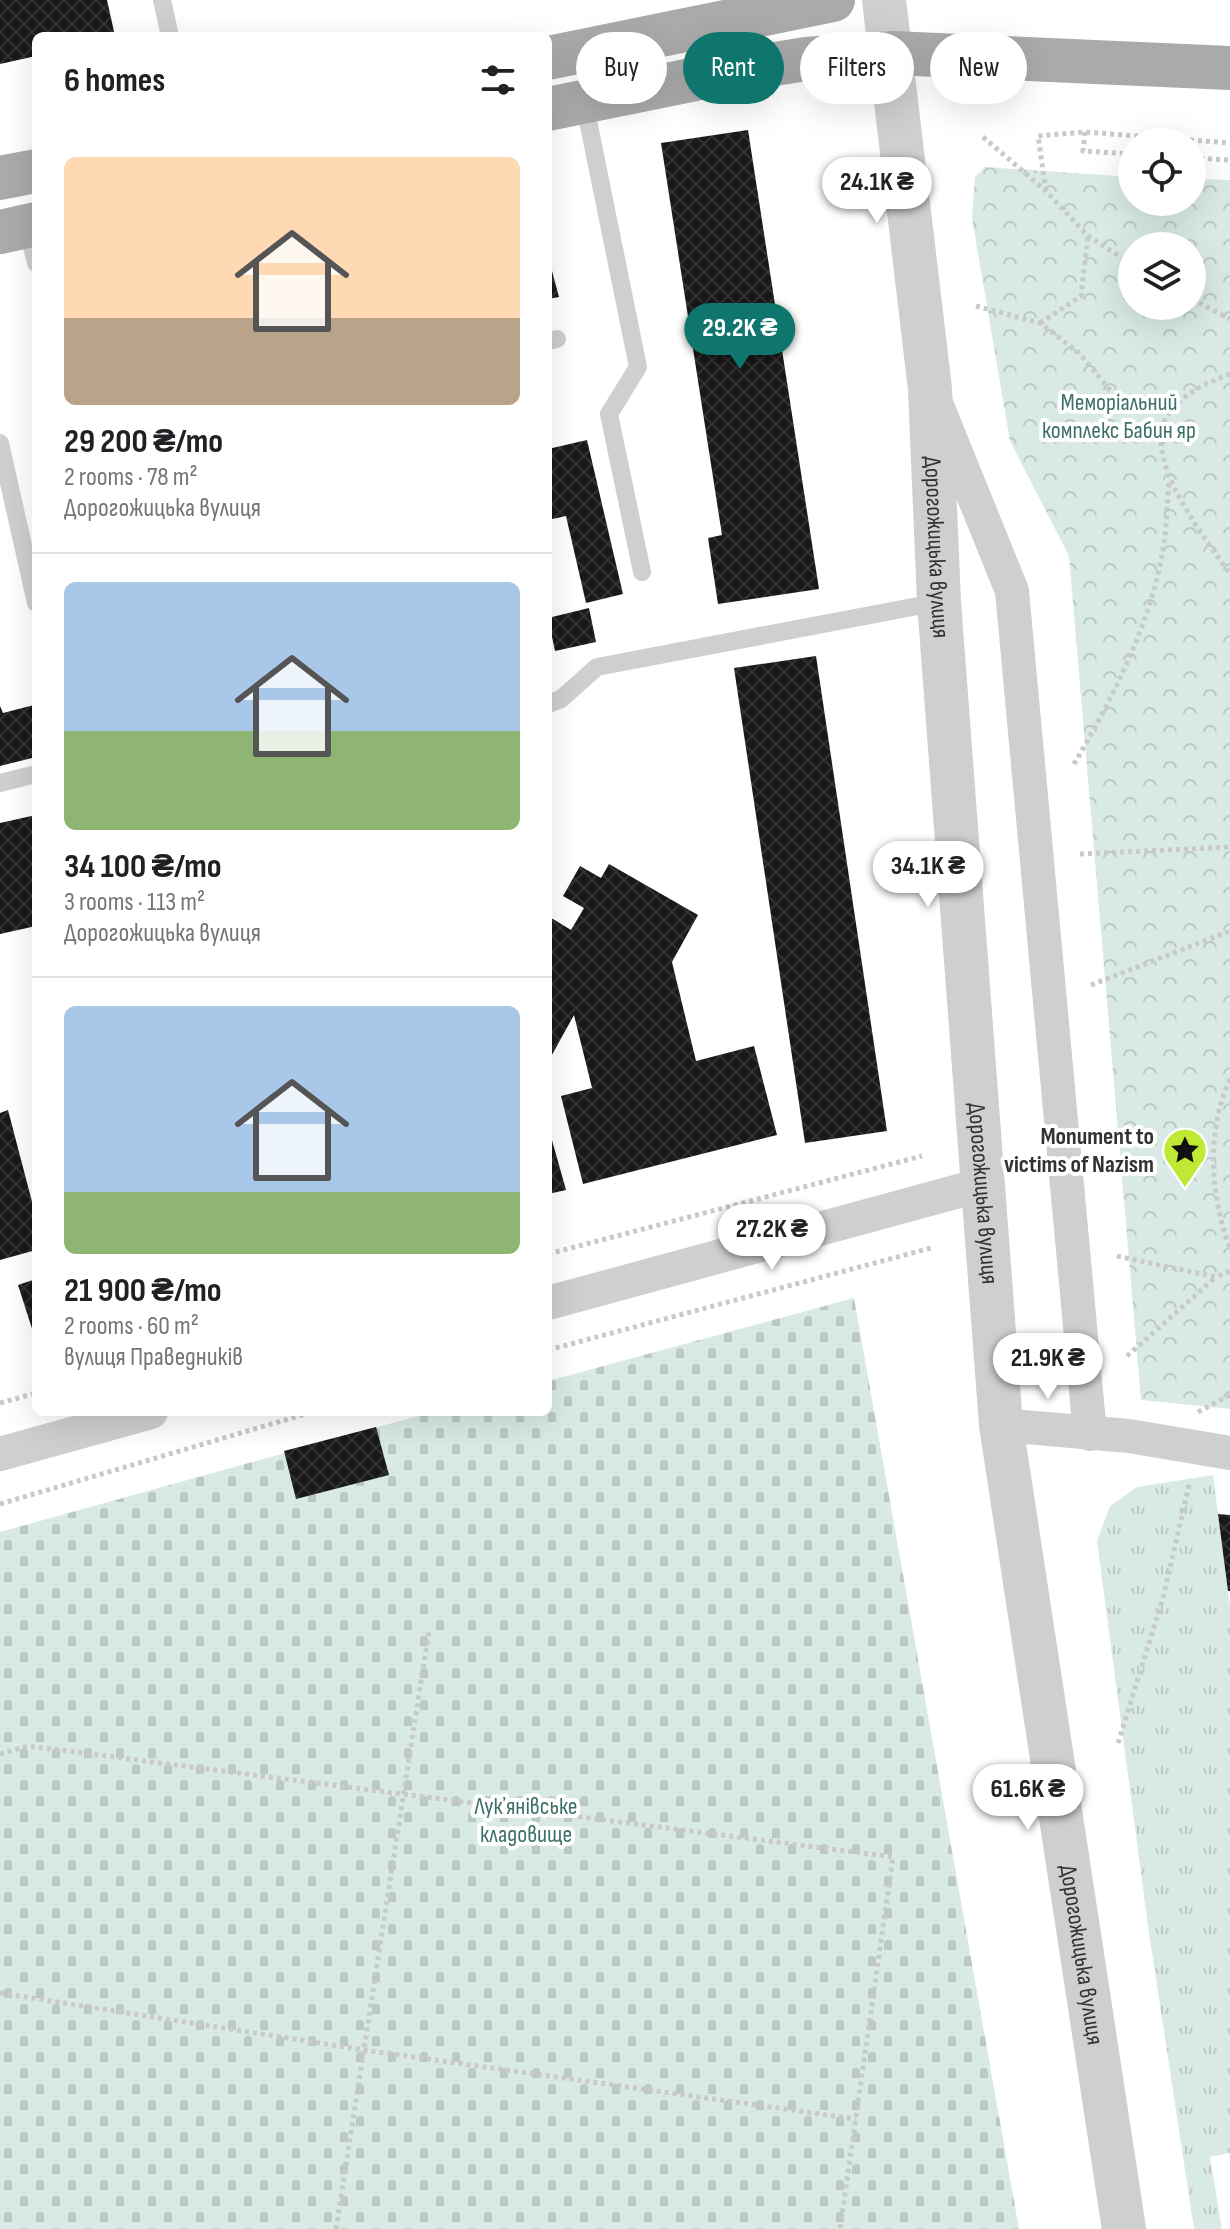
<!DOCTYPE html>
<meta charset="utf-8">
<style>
body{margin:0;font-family:"Sofia Sans Condensed",sans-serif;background:#f6f6f6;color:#202124;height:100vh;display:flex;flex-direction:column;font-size:30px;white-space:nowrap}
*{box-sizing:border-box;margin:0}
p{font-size:26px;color:#757577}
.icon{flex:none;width:44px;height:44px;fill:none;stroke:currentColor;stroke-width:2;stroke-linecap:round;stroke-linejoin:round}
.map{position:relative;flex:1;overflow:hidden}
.panel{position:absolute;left:32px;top:32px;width:520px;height:1384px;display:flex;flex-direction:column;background:#fff;border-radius:12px;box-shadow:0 8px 32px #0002}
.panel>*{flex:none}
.guide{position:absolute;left:576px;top:32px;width:534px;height:72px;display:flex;gap:16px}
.controls{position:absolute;left:1118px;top:128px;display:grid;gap:16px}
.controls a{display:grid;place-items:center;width:88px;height:88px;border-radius:50%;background:#fff;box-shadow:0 8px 32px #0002;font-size:40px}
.price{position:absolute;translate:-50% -68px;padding:0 18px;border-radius:28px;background:#fff;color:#222;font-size:26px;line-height:52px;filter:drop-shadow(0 2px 4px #0008)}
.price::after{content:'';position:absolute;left:50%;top:48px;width:24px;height:18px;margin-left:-12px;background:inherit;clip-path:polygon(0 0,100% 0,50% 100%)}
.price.selected{background:#0f766e;color:#fff}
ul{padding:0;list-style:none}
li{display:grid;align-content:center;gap:16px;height:424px;padding:0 32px}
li+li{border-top:2px solid #e0e0e0}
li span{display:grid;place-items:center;height:248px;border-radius:12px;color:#555}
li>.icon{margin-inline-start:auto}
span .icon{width:144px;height:144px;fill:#fffc;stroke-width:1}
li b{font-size:34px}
h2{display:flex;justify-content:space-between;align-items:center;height:96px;padding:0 32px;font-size:34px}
.tag{padding:0 28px;border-radius:36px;background:#fff;box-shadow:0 8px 32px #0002;font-size:28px;line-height:72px}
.tag.selected{background:#0f766e;color:#fff}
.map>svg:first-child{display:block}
.grass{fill:url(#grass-tufts)}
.cemetery{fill:url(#cemetery-stones)}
.park{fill:url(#park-crowns);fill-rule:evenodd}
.building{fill:url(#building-cross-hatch)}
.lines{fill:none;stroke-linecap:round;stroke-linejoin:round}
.path{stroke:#c9c9c9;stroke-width:5;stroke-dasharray:4 4;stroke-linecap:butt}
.service{stroke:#cfcfcf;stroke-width:18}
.minor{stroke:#cfcfcf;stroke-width:34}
.tertiary{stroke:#cfcfcf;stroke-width:44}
.primary{stroke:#aaa;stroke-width:44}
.labels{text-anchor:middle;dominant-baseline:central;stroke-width:8;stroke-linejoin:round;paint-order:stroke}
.park-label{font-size:24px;fill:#3d7068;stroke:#fff}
.street-label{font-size:24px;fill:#323232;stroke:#fff}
.poi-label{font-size:24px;font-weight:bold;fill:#323232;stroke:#fff;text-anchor:end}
</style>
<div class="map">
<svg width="1230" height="2229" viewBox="0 0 1230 2229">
<defs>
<pattern id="grass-tufts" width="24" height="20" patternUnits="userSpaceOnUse" patternTransform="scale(2)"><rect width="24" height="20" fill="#d9eae6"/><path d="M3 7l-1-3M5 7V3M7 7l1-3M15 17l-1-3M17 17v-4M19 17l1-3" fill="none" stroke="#bbc9c6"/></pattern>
<pattern id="cemetery-stones" width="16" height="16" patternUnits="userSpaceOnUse" patternTransform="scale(2)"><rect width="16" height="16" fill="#d9eae6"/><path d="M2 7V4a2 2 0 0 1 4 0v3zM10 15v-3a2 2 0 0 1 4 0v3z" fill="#bbc9c6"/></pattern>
<pattern id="park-crowns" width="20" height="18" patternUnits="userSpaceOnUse" patternTransform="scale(2)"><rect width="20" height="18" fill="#d9eae6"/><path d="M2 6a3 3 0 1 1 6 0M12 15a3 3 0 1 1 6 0" fill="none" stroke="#bbc9c6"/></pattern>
<pattern id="building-cross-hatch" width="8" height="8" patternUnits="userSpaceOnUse" patternTransform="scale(2)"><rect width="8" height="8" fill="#191919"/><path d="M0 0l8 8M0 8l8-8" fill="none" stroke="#323232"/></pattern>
</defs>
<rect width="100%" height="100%" fill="#fff"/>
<!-- grass -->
<path class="grass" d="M1213,1475l17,132v546l-20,4 12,72h-28l-46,-303 -51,-385 13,-35 27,-19z"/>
<!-- cemetery -->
<path class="cemetery" d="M854,1298l165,931h-1019v-697l432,-120h116v-31z"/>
<!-- park -->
<path class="park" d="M985,167l147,10v25h60v-23l38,1v1229l-89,-9 -72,-844 -59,-115 -38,-223 3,-41zM1132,246h60v60h-60z"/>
<!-- building -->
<g class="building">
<path d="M0,0h107l8,36h-79v20l-36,8z"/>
<path d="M748,130l71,459 -101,15 -10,-66 14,-3 -61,-392z"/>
<path d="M548,256l11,41 -11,2z"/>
<path d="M587,440l36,154 -37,9 -20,-87 -18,4v-71z"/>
<path d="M589,608l7,34 -41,9 -7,-33z"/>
<path d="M816,656l71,475 -82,12 -71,-475z"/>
<path d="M34,705l2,52 -36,9v-60l3,7z"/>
<path d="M36,815v111l-36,8v-111z"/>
<path d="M609,864l89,51 -26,47 24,99 58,-15 23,89 -194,49 -22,-88 31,-8 -18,-73 -26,47v-146l23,14 13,-22 -21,-12 17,-30 21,12z"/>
<path d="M8,1110l28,107v33l-36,10v-147z"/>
<path d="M548,1126l18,64 -18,4z"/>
<path d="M36,1279v59h-1l-17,-53z"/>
<path d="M376,1427l13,48 -93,24 -12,-48z"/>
<path d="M1218,1514l12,1v76h-2z"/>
</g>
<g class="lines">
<!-- path -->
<g class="path">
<path d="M1085,132l-2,19 49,3"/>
<path d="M983,137l63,54 42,45 44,28"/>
<path d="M1192,158l38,2"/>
<path d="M1046,191l-8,-55 47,-4 145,11"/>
<path d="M1192,299l38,20"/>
<path d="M976,306l64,17 39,30 41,49 17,7 33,2"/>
<path d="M1040,323l41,-27 7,-60"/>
<path d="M1230,374c-21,8 -42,17 -58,35 -38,43 34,130 58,165"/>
<path d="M1074,764c38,-65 77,-140 89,-215 4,-22 4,-45 6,-68"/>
<path d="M1080,854l150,-7"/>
<path d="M1091,985l139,-54"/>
<path d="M1230,1079c-24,52 -20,117 0,169"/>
<path d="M548,1254l374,-98"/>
<path d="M1117,1256l99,21 14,-6"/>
<path d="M548,1350l383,-102"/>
<path d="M1127,1356l89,-79"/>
<path d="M0,1403l36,-10"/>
<path d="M1198,1412l32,-17"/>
<path d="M0,1504l312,-92"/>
<path d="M1118,1743l45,-145 27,-117"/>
<path d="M0,1754l28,-8 865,111 -53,372"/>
<path d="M0,1993l364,57 492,69"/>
<path d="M336,2229l93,-599"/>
</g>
<!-- service -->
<g class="service">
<path d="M162,0l8,36"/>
<path d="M584,101l54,266 -29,47 33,158"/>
<path d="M27,226l9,37"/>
<path d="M548,341l9,-2"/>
<path d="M0,443l36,160"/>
<path d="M548,704l13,-5 36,-32 342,-65"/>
<path d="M0,783l36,-9"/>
</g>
<!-- minor -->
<g class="minor">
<path d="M938,408l74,183 78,843"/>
<path d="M548,1303l433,-118"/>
<path d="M1001,1425l128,11 101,17"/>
<path d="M0,1454l151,-42"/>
</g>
<!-- tertiary -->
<path class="tertiary" id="s1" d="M884,0l46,389 9,213 62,823 123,804"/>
<!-- primary -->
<g class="primary">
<path d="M548,58l285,-58"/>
<path d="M548,109l202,-41 56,-9 86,-6 338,15"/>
<path d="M0,178l36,-7"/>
<path d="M0,232l36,-8"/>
</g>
</g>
<!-- icons -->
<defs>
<g id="sight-pin" transform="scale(2.3)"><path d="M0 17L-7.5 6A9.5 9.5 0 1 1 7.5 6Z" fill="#bfea33" stroke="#fff"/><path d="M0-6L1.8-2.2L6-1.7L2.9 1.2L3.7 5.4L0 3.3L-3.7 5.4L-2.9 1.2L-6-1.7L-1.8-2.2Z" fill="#111"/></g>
</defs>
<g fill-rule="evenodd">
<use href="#sight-pin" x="1185" y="1150"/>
</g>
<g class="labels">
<!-- park labels -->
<g class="park-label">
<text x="1119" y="402">Меморіальний<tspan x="1119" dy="28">комплекс Бабин яр</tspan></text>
<text x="526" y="1806">Лукʼянівське<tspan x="526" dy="28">кладовище</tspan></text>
</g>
<!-- street labels -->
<g class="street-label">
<text stroke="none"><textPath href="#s1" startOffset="550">Дорогожицька вулиця</textPath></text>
<text stroke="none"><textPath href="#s1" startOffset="1198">Дорогожицька вулиця</textPath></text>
<text stroke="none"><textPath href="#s1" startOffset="1966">Дорогожицька вулиця</textPath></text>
</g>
<!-- poi labels -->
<g class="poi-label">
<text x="1154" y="1136">Monument to<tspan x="1154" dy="28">victims of Nazism</tspan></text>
</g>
</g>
</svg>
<div class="controls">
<a><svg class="icon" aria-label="locate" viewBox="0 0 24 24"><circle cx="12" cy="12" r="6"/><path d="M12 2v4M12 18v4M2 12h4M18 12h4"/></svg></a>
<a><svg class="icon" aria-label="layers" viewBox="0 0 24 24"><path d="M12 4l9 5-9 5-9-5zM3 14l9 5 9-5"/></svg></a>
</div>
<b class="price" style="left:877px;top:225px">24.1K ₴</b>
<b class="price selected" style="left:740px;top:371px">29.2K ₴</b>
<b class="price" style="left:928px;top:909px">34.1K ₴</b>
<b class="price" style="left:772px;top:1272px">27.2K ₴</b>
<b class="price" style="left:1048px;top:1401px">21.9K ₴</b>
<b class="price" style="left:1028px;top:1832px">61.6K ₴</b>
<div class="guide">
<a class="tag">Buy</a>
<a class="tag selected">Rent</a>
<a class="tag">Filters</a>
<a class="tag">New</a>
</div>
<section class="panel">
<h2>6 homes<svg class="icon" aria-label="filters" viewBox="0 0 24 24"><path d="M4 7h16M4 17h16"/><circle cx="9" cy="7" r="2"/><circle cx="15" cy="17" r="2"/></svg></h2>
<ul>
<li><span style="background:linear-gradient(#ffd9b3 65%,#b9a48a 0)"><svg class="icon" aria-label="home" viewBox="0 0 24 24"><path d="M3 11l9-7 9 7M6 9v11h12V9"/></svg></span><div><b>29 200 ₴/mo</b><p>2 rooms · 78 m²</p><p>Дорогожицька вулиця</p></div></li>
<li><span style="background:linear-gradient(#a9c7e8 60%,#8fb573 0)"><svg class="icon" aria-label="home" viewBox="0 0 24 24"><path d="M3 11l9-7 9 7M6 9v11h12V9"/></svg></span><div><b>34 100 ₴/mo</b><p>3 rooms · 113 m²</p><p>Дорогожицька вулиця</p></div></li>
<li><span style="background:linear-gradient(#a9c7e8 75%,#8fb573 0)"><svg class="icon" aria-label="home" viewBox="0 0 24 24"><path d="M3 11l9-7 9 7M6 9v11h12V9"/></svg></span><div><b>21 900 ₴/mo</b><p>2 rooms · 60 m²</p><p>вулиця Праведників</p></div></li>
</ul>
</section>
</div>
